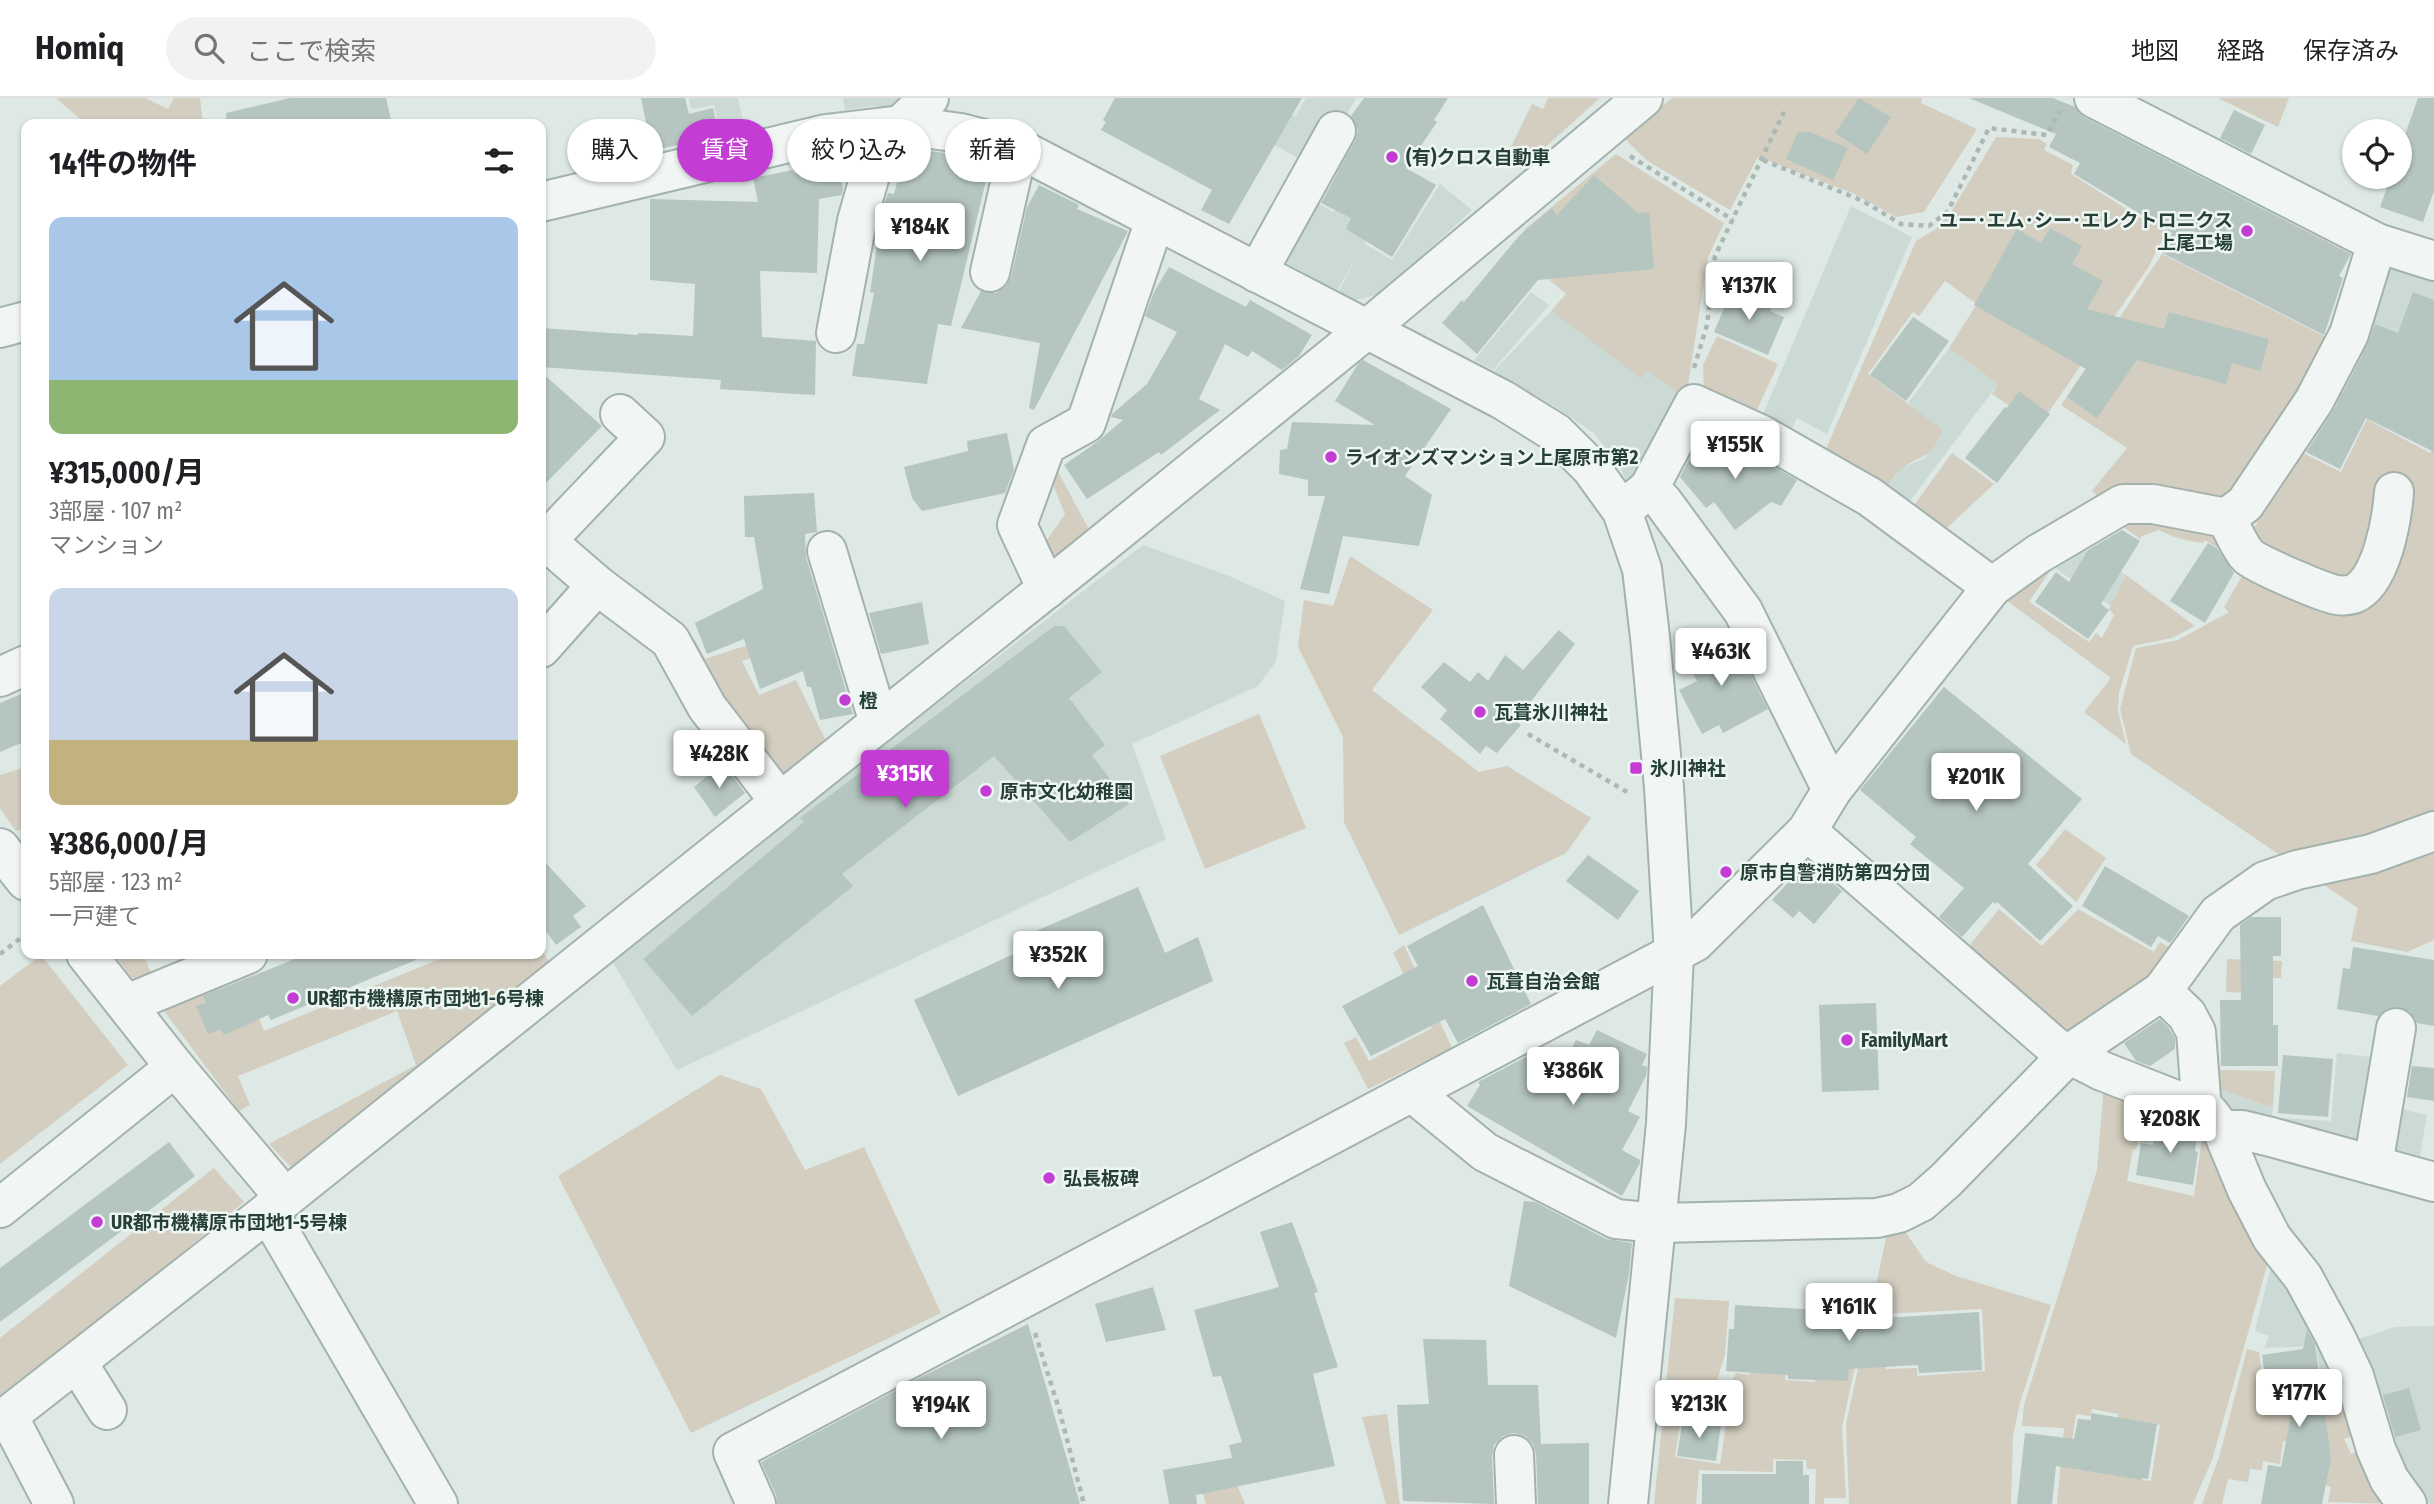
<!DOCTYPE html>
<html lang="ja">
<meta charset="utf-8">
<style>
body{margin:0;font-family:"Fira Sans Condensed","Noto Sans JP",sans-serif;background:#f2f2f2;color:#202124;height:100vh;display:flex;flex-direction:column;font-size:26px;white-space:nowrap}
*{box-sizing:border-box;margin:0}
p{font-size:23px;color:#757577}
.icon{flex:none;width:38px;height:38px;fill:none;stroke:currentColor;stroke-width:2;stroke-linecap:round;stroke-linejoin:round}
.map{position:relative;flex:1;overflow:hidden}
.panel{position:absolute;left:21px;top:21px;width:525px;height:840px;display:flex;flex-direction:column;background:#fff;border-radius:14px;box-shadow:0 2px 5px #0004}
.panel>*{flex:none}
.top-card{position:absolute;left:567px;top:21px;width:665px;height:63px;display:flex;gap:14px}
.buttons{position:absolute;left:2342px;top:21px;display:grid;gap:14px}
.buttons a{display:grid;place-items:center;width:70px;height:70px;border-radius:50%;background:#fff;box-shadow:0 2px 5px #0004;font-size:35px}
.price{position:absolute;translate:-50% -60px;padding:0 16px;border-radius:7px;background:#fff;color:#222;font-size:23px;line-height:46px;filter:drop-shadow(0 2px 4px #0008)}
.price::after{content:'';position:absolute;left:50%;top:42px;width:21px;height:16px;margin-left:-10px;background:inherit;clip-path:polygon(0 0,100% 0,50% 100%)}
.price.selected{background:#c33cd4;color:#fff}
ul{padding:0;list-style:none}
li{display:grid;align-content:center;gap:14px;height:371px;padding:0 28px}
li span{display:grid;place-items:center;height:217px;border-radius:14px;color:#555}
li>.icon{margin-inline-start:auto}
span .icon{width:126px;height:126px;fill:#fffc;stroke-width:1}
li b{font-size:30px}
h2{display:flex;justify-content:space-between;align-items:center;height:84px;padding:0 28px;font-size:30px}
.chip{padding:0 24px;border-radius:32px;background:#fff;box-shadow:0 2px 5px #0004;font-size:24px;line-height:63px}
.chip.selected{background:#c33cd4;color:#fff}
header{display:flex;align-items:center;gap:42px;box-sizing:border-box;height:98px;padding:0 35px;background:#fff;border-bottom:2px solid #e0e0e0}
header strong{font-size:33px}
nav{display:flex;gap:38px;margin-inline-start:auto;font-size:24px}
.search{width:490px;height:63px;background:#f2f2f2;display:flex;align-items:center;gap:18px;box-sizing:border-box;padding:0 24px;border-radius:38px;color:#757577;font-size:26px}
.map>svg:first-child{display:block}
.built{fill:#ccdad5}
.green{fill:#d3cebf;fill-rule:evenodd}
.building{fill:#b5c5c0}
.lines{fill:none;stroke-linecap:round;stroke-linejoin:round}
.minor-casing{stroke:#a3b2ad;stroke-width:42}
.path{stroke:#acb8b4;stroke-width:4.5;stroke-dasharray:5 5;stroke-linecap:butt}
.minor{stroke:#f1f6f5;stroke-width:38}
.poi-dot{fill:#c33cd4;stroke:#edf6f3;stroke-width:2.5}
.labels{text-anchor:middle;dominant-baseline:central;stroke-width:5;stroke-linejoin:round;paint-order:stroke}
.poi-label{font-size:19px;font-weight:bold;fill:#264037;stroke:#edf6f3;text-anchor:start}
</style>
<header>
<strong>Homiq</strong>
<div class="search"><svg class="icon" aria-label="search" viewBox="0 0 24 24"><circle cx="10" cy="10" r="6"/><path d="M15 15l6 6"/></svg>ここで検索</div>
<nav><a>地図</a><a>経路</a><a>保存済み</a></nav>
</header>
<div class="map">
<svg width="2434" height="1406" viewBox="0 0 2434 1406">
<rect width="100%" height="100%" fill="#dee8e5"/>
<!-- built -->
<g class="built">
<path d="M695,0h43l7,32 -25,5 -6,-30 -23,4 -2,-10z"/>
<path d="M843,0h57l2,2 -6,7 -24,-1 -27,4z"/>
<path d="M1306,0h50l-16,29 -29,38 -49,-27 17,-30 16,9z"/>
<path d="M1340,41l61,40 -37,64 28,17 48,-76 32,26 -91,84 -26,6 -16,-9 22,-42 -24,42 -61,-34 32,-59 26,14 16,-32 -24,-14z"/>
<path d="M1851,108l61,31 -85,197 -30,-16 -11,22 -28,-14z"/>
<path d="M2381,152l53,16v108l-78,-35z"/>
<path d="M1531,194l18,13 -56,65 -19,-10z"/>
<path d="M1551,213l90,68 6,-10 39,29 -50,83 -11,-2 -3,-8 -28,-38 -43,-29 -57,-33z"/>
<path d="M1949,250l49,36 -94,125 -21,-16 19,-25 23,-10 16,-29 -33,-26z"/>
<path d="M1143,447l86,31 56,25 -9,60 -18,25 -126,58 34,95 -489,231 -68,-114z"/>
<path d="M2077,447l49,30 -15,31 -55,-37 -6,-8z"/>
<path d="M2337,955l41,5 -10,80 -17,9 -71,-20 1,-9 50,3z"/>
<path d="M2215,989l58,21 -2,17 -55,-21z"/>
<path d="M2394,1009l33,8 -9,52 -22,-6 -9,-15z"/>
<path d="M2272,1164l31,40 46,103 -23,1 -10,-60 -52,2 5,-12 -14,-5z"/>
<path d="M2434,1228v178h-4l-24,-33 -31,-94 -19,-37 39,-13z"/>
</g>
<!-- green -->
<g class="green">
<path d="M56,0h89l23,11 6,-11h26l3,26h-117z"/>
<path d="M1548,0h52l-79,71 -15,-12 26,-53 11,5z"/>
<path d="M1672,0h250l-1,5 56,26 -53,83 -28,5 -41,-23 -97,-37 -28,53 -84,-50 -23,-23z"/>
<path d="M2218,0h71l-11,29z"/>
<path d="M1996,39l43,2 8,5 -3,6 29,15 -2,9 76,48 7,-9 18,7 -24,48 -109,158 -47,-32 6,-10 -49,-36 28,-44 -32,-23 -26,35 -6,-4 -45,62 74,55c-10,30 -14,22 -38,38 -8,5 -15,18 -21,26l-60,-37 93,-215 20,-12 15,-17z"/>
<path d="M1616,56l108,69 -16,34 -22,141 -39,-28 -6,9 -90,-68 15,-17 -54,-46 13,-19z"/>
<path d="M2162,156l168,85 -90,158 -132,8 -16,-14 35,-43 -66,-43z"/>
<path d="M1717,238l61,28 -23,50 -51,-24 -1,-25z"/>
<path d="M2356,241l37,15 2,17 -25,50 60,32 4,-6v493l-27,12 -56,-11 7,-33 -227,-154 -11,-45 16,-61 42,-8 51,-28 -5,-5 35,-60 -9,-11zM2354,254l33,16 -25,36 -28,-15zM2337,303l31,16 -27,55 -42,-21 24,-44 8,4z"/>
<path d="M1952,355l42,31 -57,53 -28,-25z"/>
<path d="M1057,372l34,63 -42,35 -2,-28 18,-26 -14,-34z"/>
<path d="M2140,419l70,12 22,27 -27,-16 -2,3c-17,-2 -30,-6 -44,-13l-17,6 -2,3 -23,-17z"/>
<path d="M1350,458l83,54 -61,80 107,82 28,-6 84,52 -25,35 -167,82 -55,-113 -1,-85 -45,-90 6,-47 29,6z"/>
<path d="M2048,465l4,5 -23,34 60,40 7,-9 6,5 12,-23 -5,-6 17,-34 69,51 -23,12 -39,8 -14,47 -1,18 8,33 -42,-32 27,-34 -105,-78z"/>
<path d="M695,542l10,19 49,-16 3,13 -15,5 17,34 37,-15 31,63 -37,34h-15l-91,-132z"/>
<path d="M1259,616l47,114 -101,41 -45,-113z"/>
<path d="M26,669v61l-10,3 -16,-23v-33z"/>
<path d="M2065,731l41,29 -30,44 -40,-37z"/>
<path d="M1999,811l43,37 36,-37 76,43 6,-10 20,12 -105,83 -19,-12 -91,-74z"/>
<path d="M1404,847l48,103 -84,41 -24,-46 12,-6 13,24 63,-33 -39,-75z"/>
<path d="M541,851l8,12 -255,209 -25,-26 147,-79 -19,-54 -159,65 12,29 -11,6 -77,-103 83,-28 19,51 188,-77h89z"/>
<path d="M114,856h29l8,19 -19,5z"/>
<path d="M41,857l87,110 -128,99v-178z"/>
<path d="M2227,861l55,2 -1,17h-9l-1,16 -45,-2z"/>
<path d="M2215,972l60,1 -2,37 -58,-21z"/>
<path d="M720,977l41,14 44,81 59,-23 77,166 -250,120 -133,-257z"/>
<path d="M2104,985l50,25 -5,35 -11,-2 -2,8h-3l-6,32 67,15 9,-66 65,132 -56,198 -19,44h-136l7,-76 -42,-2 2,-21 73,-235zM2092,1311l26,5v4l42,7 -9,56 -83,-13 8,-54 14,2z"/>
<path d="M214,1070l30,34 -244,199v-63z"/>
<path d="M1900,1126l26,38 30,14 95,29 -31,98 -7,33 -2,68h-162l-3,-80 42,-195zM1982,1211l3,62 -68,5v-8l-31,1 -3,-55z"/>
<path d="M1675,1200l54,3 -4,53 -19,64 11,3 19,-48 14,2 -1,-18 37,15 -1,8 30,2v-7l38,-45h10l-21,97 4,71h-22v6h-9l1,-35h-9l-1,-9 -33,-1v13l-74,-2 -3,34h-42zM1681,1319l45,7 -6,40 -45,-7z"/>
<path d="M2247,1251l12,3 7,52 35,-4 2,9 41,-1 16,26 -16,5 7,15 15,-6 30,56 -68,-2 3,-15 -10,-3 -6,-36 -32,-7 -3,23 -17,-3 -1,9 -12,-1 -2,13 -20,-3 -6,25h-20l18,-50z"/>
<path d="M1387,1316l13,90h-14l-24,-87z"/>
<path d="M1228,1366l17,40h-39l-11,-35z"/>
</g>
<!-- building -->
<g class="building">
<path d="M290,0h96l6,26h-165l-1,-11z"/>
<path d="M641,0h44l4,16 24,-6 6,27 -67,16z"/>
<path d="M1115,0h187l-73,126 -28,-14 11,-20 -111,-60 5,-8 -3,-2z"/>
<path d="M1364,0h84l-14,22 3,2 -31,46 30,17 -44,72 -46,-28 5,-11 -30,-15 34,-62 3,-11 -7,-14z"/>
<path d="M1859,0l32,19 -24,37 -32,-21z"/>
<path d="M1969,0h84l22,9 9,10 267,137 -12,22 4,2 -19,57 -162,-82 10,-20 -98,-59 6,-11 -31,-16 7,-13z"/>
<path d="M2418,0h16v93l-11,31 -43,-15 11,-30h8v-25z"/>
<path d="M2234,12l31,15 -14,29 -31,-16z"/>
<path d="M1798,34h12l38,16 -15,32 -47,-21z"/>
<path d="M908,50l37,5v3l45,8 -39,162 -13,-2 -11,60 -75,-8 5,-32h7l10,-51 -4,-1 12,-80 6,-19 6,1 11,-42z"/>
<path d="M838,68l5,23 -1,6 -23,4 -2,74 -57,-2 2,66 54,4 -1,54 -95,-6 1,-9 -180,-13v-39l97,7v-2l55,3 2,-52 -45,-4v-81l108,3 -5,-24 40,-8 1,3z"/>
<path d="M1594,77l44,38 11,-1 5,57 -116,11 -61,74 -35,-31 20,-23 2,2 55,-66 33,-28 5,7z"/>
<path d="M1039,87l40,20 -2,4 51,22 -94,179 -5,-2 11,-65 -79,-15 20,-37 15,2 10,-7 5,-9 16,-70z"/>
<path d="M2050,130l32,18 -10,18 31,17 -16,28 77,20 5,-17 100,27 -9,32 -28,-8 -6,21 -89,-24 -40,58 -30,-21 19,-28 -112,-64 43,-76 24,14z"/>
<path d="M1169,169l77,40 4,-7 62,35 -13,21 -17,14 -30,-19 -4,6 -23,-13 -26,55 21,11 -59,45 -2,-3 -72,47 -23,-34 33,-23 26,-22 -12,-3 1,-3 35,-30 30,-52 -32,-16 9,-24z"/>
<path d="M1733,189l39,17 -2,7 14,6 -16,38 -54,-23z"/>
<path d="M2413,194l21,8v152l-68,-34 -26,51 -34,-17 27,-41 35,-67 7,-20 23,9z"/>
<path d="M1913,219l36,24 -43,60 -36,-26z"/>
<path d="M1363,262l88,49 -46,67 27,19 -13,51 -76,-10 -14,58 -29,-5 25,-93h-17v-16l-29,-6 1,-24 7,-1 5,-27 83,3 -40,-24 23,-37z"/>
<path d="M541,274l61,54 -61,62z"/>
<path d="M2019,293l31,23 -53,69 -32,-25 40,-51 2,1z"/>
<path d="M1007,335l7,37 -9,23 -83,18 -10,-13 -8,-31 64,-16 -1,-10z"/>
<path d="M1712,339l4,4 2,-2 32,14 47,27 -16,26 -10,-4 -36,28 -21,-28 -8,6 -26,-31 12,-23z"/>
<path d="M814,395l3,39 -12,2 1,23 47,157 -33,6 -9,-33h-4l-4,-16 -43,18 -16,-50 -37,15 -12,-31 68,-34 -9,-52h-9l-1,-41z"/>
<path d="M2122,432l18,11 -39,63 8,6 -21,29 -53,-37 21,-30 13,10 19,-32z"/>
<path d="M2208,445l9,5 17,25 -29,50 -35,-22z"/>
<path d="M922,504l7,42 -48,10 -12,-41z"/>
<path d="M1054,528h10l38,46 -33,26 36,47 -13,10 37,49 -59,38 -76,-86 -152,118 11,12 -161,130 -49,-57 161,-137 -4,-4z"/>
<path d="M1559,532l16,14 -59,77 5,4 -24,28 -11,-7 -6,8 -40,-35 7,-9 -26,-23 23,-25 26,20 8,-10 10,9 17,-26 18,15z"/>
<path d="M1730,536l38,75 -45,24 -4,-8 -17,9 -23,-44 18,-9 -12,-23z"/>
<path d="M1944,589l138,112 -54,65 45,42 -33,35 -43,-39 -2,2 -2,-2 -31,35 -23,-20 25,-29 -54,-44 6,-7 -56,-47z"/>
<path d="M26,594v49l-26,11v-49z"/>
<path d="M723,665l22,30 -30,24 -21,-30z"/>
<path d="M1588,757l51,36 -21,29 -52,-39z"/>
<path d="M541,760l45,48 -13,10 8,11 -25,18 -15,-21z"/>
<path d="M1805,766l8,7 3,-3 26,23 -28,33 -15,-13 -6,7 -21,-18z"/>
<path d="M2105,768l84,50 -19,27 -12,-7 -7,11 -69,-41z"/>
<path d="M1138,789l27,66 33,-16 15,44 -255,115 -44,-96 119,-55 -4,-11z"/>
<path d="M1483,807l48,99 -73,39 -13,-24 -74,37 -29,-50 76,-40 -11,-20z"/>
<path d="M2251,819h30v39h-8v69h5v41h-57l-1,-66h21l-1,-75z"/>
<path d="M2353,849l81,13v66l-17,-3 -7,-11 -10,-5 -12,1 -10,8 -41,-7 6,-41 7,1z"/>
<path d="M307,856h123l-159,66 -3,-5 -44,20 -3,-6 -13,5 -12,-28 10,-3 -3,-7z"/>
<path d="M1876,905l3,87 -57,2 -3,-87z"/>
<path d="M2160,921l9,9 6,10v11l-25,17 -14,-5 -12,-18z"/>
<path d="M1597,932l50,24 -5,11 5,2 -1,9 -18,35 12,6 -18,33 18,10v3l-18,33 -155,-90 13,-21 -2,-3 48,-25 32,18 18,-35 13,5z"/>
<path d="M2283,957l50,4 -5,58 -50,-4z"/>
<path d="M2412,968l22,2v33l-27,-4z"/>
<path d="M2157,1022l17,3 23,11 -2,17 3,1 -5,33 -57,-10 5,-32 12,2z"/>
<path d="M169,1044l26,34 -195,146v-54z"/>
<path d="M1524,1103l11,1 71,37 26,4 -3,31 -13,64 -107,-52z"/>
<path d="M1292,1124l26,70 -4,1 24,74 -25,7 22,92 -139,29 1,9h-28l-6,-34 69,-12 -3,-13 13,-3 -21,-66 -8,1 -19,-67 85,-23 -19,-55z"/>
<path d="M1153,1189l13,43 -60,12 -11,-38z"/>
<path d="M1735,1207l133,8 -1,6 112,-7 3,58 -63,3 -1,-8 -69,4 -1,12 -60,-2v-4l-62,-4 3,-42h5z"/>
<path d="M1028,1226l52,180h-303l-1,-9 -15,-33 160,-85z"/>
<path d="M2307,1232l8,14 16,114 -9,46h-61l7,-39 13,2 14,-71 -27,3 -6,-44 41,-6z"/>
<path d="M1423,1241l63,1 2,45h50l3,59 48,-1v61h-51l-2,-50 -3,-10 -8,-8 -11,-3 -11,3 -9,9 -2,11 2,48 -91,-3 -6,-96 32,-1z"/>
<path d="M2409,1290l12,42 -26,7 -12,-42z"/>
<path d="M2091,1315l66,11 -9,55 -6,-1v2l-86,-14 -4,38h-35l8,-71 49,6 4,-20 13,1z"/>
<path d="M1683,1320l38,6 -5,37 -39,-5z"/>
<path d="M1776,1363h27v14h6v29h-107v-30h74z"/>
</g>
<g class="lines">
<!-- minor casing -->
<g class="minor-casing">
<g id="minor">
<path d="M2094,0l283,145 57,18"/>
<path d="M541,104l285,-68 75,-9 60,8 57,15 485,252 53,33 35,35 31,43 20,58 8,68 14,150 10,167 -8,170 -38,380"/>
<path d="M990,174l28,-124"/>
<path d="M1257,175l79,-142"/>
<path d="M0,230l26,-7"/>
<path d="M836,235l21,-112 21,-74 51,-49"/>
<path d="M620,316l25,23 -99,104 51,44 73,55 37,67 73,95"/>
<path d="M1649,390l14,14 80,109 89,179"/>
<path d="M1622,413l27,-23 45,-84 66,30 110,63 122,90"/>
<path d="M2226,420c7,11 13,29 22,38 8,8 76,37 89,39 4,1 13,0 16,-1 29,-11 39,-76 41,-102"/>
<path d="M827,453l52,172"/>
<path d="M1047,491l-30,-64 29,-80 40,-22 69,-203"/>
<path d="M541,550l56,-63"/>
<path d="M0,579l26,-12"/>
<path d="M1807,733l248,216 47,24 107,42 13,17 25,60 25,48 31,39 32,59 19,40 22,73 13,30 18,25"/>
<path d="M0,750l26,33"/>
<path d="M86,856l89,113 110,131"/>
<path d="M2162,893l25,24 9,17 6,79"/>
<path d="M127,906l121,-50"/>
<path d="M1413,995l72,59 131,67 42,4 219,-5 22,-5 22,-11 25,-22 123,-126 93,-63 56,-77 47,-33 32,-11 74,-16 63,-23"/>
<path d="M2222,1032h20l29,7 163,45"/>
<path d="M2373,1067l23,-137"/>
<path d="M0,1110l175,-141"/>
<path d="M268,1114l170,292"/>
<path d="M77,1264l30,48"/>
<path d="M8,1318l46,88"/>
<path d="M0,1324l268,-210 817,-654 281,-228 277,-232"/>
<path d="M1514,1357l2,49"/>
<path d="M756,1406l-23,-52 962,-510 112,-111 25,-41 160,-203 46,-33 85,-50h30l73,14 19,-14 69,-103 35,-67 28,-91"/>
</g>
</g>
<!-- path -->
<g class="path">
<path d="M1630,58l103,64"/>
<path d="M1763,62l100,41 38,23 28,2 19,-15 41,-83 58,7 13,-24"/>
<path d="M1694,270l13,-43 8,-69 69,-144"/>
<path d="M1528,636l99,58"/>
<path d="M0,856l26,-20"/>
<path d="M1035,1235l24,76 25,95"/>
</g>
<!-- minor -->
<use href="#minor" class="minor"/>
</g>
<!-- markers -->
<g class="poi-dot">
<circle cx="1392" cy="59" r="7"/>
<circle cx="2247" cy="133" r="7"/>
<circle cx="1331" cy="359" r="7"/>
<circle cx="845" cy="602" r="7"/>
<circle cx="1480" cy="614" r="7"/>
<rect x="1629" y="663" width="14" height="14" rx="3.5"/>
<circle cx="986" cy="693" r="7"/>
<circle cx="1726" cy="774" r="7"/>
<circle cx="1472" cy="883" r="7"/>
<circle cx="293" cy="900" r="7"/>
<circle cx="1847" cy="942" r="7"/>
<circle cx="1049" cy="1080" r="7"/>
<circle cx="97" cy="1124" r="7"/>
</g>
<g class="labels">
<!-- poi labels -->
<g class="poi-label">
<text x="1406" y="59">(有)クロス自動車</text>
<text x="2233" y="122" text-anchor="end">ユー･エム･シー･エレクトロニクス<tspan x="2233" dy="22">上尾工場</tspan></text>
<text x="1345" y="359">ライオンズマンション上尾原市第2</text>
<text x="859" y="602">橙</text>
<text x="1494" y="614">瓦葺氷川神社</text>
<text x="1650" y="670">氷川神社</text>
<text x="1000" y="693">原市文化幼稚園</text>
<text x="1740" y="774">原市自警消防第四分団</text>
<text x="1486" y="883">瓦葺自治会館</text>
<text x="307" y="900">UR都市機構原市団地1-6号棟</text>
<text x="1861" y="942">FamilyMart</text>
<text x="1063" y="1080">弘長板碑</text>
<text x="111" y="1124">UR都市機構原市団地1-5号棟</text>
</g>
</g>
</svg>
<div class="buttons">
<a><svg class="icon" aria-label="locate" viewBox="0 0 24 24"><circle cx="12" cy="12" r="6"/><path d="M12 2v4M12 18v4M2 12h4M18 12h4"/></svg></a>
</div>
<b class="price" style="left:920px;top:165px">¥184K</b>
<b class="price" style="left:1749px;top:224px">¥137K</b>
<b class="price" style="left:1735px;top:383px">¥155K</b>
<b class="price" style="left:1721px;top:590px">¥463K</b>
<b class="price" style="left:719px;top:692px">¥428K</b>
<b class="price selected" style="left:905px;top:712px">¥315K</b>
<b class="price" style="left:1976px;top:715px">¥201K</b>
<b class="price" style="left:1058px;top:893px">¥352K</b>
<b class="price" style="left:1573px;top:1009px">¥386K</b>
<b class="price" style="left:2170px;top:1057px">¥208K</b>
<b class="price" style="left:1849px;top:1245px">¥161K</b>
<b class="price" style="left:2299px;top:1331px">¥177K</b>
<b class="price" style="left:1699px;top:1342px">¥213K</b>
<b class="price" style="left:941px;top:1343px">¥194K</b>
<div class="top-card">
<a class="chip">購入</a>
<a class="chip selected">賃貸</a>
<a class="chip">絞り込み</a>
<a class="chip">新着</a>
</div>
<section class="panel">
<h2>14件の物件<svg class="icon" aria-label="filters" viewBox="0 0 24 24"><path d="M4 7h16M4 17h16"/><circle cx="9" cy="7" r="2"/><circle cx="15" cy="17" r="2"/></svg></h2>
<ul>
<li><span style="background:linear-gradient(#a9c7e8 75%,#8fb573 0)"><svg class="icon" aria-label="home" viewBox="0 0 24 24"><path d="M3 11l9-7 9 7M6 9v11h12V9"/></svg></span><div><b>¥315,000/月</b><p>3部屋 · 107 m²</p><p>マンション</p></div></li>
<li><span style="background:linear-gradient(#c9d6e8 70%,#c2b280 0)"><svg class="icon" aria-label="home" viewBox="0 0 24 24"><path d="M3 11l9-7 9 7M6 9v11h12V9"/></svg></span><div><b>¥386,000/月</b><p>5部屋 · 123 m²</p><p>一戸建て</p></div></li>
</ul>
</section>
</div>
